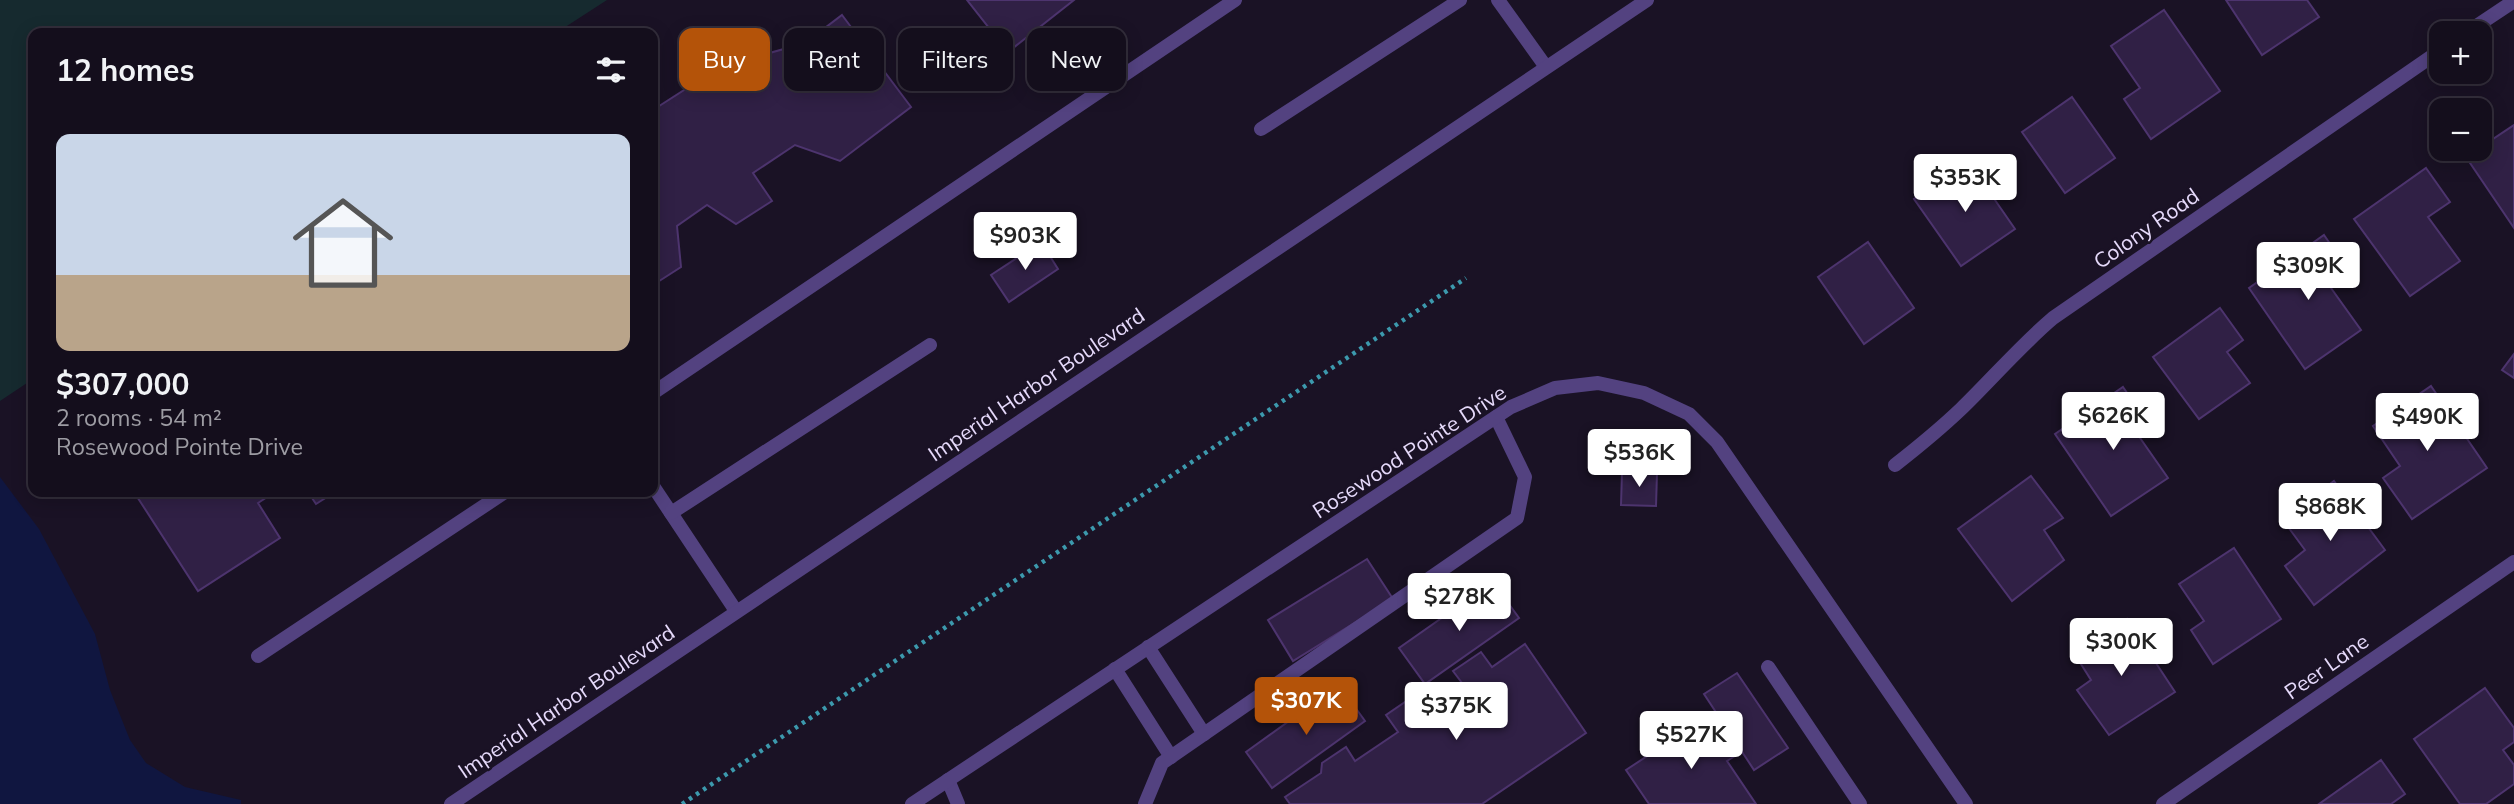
<!DOCTYPE html>
<meta charset="utf-8">
<style>
body{margin:0;font-family:Mulish,sans-serif;background:#211c29;color:#f1f3f6;height:100vh;display:flex;flex-direction:column;font-size:26px;white-space:nowrap}
*{box-sizing:border-box;margin:0}
p{font-size:23px;color:#9d9ca3}
.icon{flex:none;width:38px;height:38px;fill:none;stroke:currentColor;stroke-width:2;stroke-linecap:round;stroke-linejoin:round}
.map{position:relative;flex:1;overflow:hidden}
.side{position:absolute;left:28px;top:28px;width:630px;height:469px;display:flex;flex-direction:column;background:#140e1c;border-radius:14px;box-shadow:0 4px 18px #0003,0 0 0 2px #332e3b}
.side>*{flex:none}
.top-card{position:absolute;left:679px;top:28px;width:665px;height:63px;display:flex;gap:14px}
.fabs{position:absolute;left:2429px;top:21px;display:grid;gap:14px}
.fabs a{display:grid;place-items:center;width:63px;height:63px;border-radius:14px;background:#140e1c;box-shadow:0 4px 18px #0003,0 0 0 2px #332e3b;font-size:35px}
.price{position:absolute;translate:-50% -60px;padding:0 16px;border-radius:7px;background:#fff;color:#222;font-size:23px;line-height:46px;filter:drop-shadow(0 2px 4px #0008)}
.price::after{content:'';position:absolute;left:50%;top:42px;width:21px;height:16px;margin-left:-10px;background:inherit;clip-path:polygon(0 0,100% 0,50% 100%)}
.price.active{background:#b45309;color:#fff}
ul{padding:0;list-style:none}
li{display:grid;align-content:center;gap:14px;height:371px;padding:0 28px}
li+li{border-top:2px solid #332e3b}
li span{display:grid;place-items:center;height:217px;border-radius:14px;color:#555}
li>.icon{margin-inline-start:auto}
span .icon{width:126px;height:126px;fill:#fffc;stroke-width:1}
li b{font-size:30px}
h2{display:flex;justify-content:space-between;align-items:center;height:84px;padding:0 28px;font-size:30px}
.tag{padding:0 24px;border-radius:14px;background:#140e1c;box-shadow:0 4px 18px #0003,0 0 0 2px #332e3b;font-size:24px;line-height:63px}
.tag.active{background:#b45309;color:#fff}
.map>svg:first-child{display:block}
.green{fill:#162a2f}
.water{fill:#101640}
.building{fill:#302045;stroke:#4d346e;stroke-width:2}
.lines{fill:none;stroke-linecap:round;stroke-linejoin:round}
.path{stroke:#3c99ad;stroke-width:4.5;stroke-dasharray:3.5 5;stroke-linecap:butt}
.service{stroke:#534280;stroke-width:14}
.minor{stroke:#534280;stroke-width:14}
.labels{text-anchor:middle;dominant-baseline:central;stroke-width:5;stroke-linejoin:round;paint-order:stroke}
.street-label{font-size:21px;fill:#e6dafb;stroke:#1a1225}
</style>
<div class="map">
<svg width="2514" height="804" viewBox="0 0 2514 804">
<rect width="100%" height="100%" fill="#1a1225"/>
<!-- green -->
<path class="green" d="M0,0h607l-51,33h-523v346l-33,22z"/>
<!-- water -->
<path class="water" d="M0,477l39,52 56,105 15,56 20,50 16,23 39,24 56,13v4h-241z"/>
<!-- building -->
<g class="building">
<path d="M967,0h107l-66,52z"/>
<path d="M2226,0h81l12,17 -57,38z"/>
<path d="M2164,10l56,81 -69,48 -27,-40 16,-11 -29,-42z"/>
<path d="M842,15l69,92 -71,54 -45,-16 -42,28 19,28 -36,23 -29,-19 -30,21 4,41 -28,18v-175l67,-43 85,-24z"/>
<path d="M2072,97l43,61 -50,35 -43,-61z"/>
<path d="M2514,125v103l-48,-71z"/>
<path d="M1968,161l47,68 -54,37 -47,-67z"/>
<path d="M2426,168l24,34 -22,15 32,44 -50,35 -56,-77z"/>
<path d="M2324,235l27,39 -20,14 30,42 -56,39 -56,-81z"/>
<path d="M1041,242l17,27 -49,33 -18,-27z"/>
<path d="M1868,242l46,66 -50,36 -46,-67z"/>
<path d="M2220,308l23,32 -16,12 23,31 -51,36 -46,-62z"/>
<path d="M2514,354v24l-12,-8z"/>
<path d="M2431,386l56,82 -75,51 -29,-41 17,-12 -27,-40z"/>
<path d="M2123,387l27,39 -12,9 30,43 -57,38 -56,-82z"/>
<path d="M1622,472l35,1 -1,33 -35,-1z"/>
<path d="M2031,476l32,42 -19,12 20,30 -52,41 -54,-72z"/>
<path d="M2334,481l51,69 -71,55 -29,-39 20,-16 -22,-30z"/>
<path d="M134,492h141l-17,11 22,35 -82,53z"/>
<path d="M308,492h27l-19,12z"/>
<path d="M2234,548l47,71 -68,45 -22,-34 13,-9 -25,-37z"/>
<path d="M1367,559l26,40 -100,62 -25,-41z"/>
<path d="M1493,582l26,36 -94,66 -26,-36z"/>
<path d="M2127,619l48,73 -66,43 -32,-45 14,-10 -17,-27z"/>
<path d="M1525,644l61,89 -104,71h-192l-5,-7 36,-24 1,-10 24,-16 9,14 43,-29 -12,-17 25,-17 9,13 42,-28 -9,-12 28,-19 11,15z"/>
<path d="M1737,673l51,75 -34,22 -50,-76z"/>
<path d="M1339,685l26,36 -93,67 -26,-36z"/>
<path d="M2485,688l29,40v14l-11,8 11,15v19l-28,20h-26l-46,-65z"/>
<path d="M1708,716l27,40 -8,5 29,43h-107l-23,-34z"/>
<path d="M2381,760l24,34 -14,10h-72z"/>
</g>
<g class="lines">
<!-- path -->
<path class="path" d="M682,804l784,-526"/>
<!-- service -->
<g class="service">
<path d="M1498,0l48,67"/>
<path d="M1261,129l199,-129"/>
<path d="M653,393l582,-393"/>
<path d="M653,486l83,125"/>
<path d="M671,513l259,-168"/>
<path d="M1148,647l56,87"/>
<path d="M258,656l247,-164"/>
<path d="M1768,667l92,137"/>
<path d="M1115,669l56,88"/>
<path d="M1145,804l17,-41 355,-245 8,-41 -29,-60"/>
</g>
<!-- minor -->
<g class="minor">
<path d="M2466,33l48,-32"/>
<path d="M1895,465c23,-18 45,-36 66,-56 31,-30 59,-63 92,-91l388,-268"/>
<path d="M948,780l10,24"/>
<path d="M451,804l1196,-804"/>
<path d="M912,804l599,-397 44,-19 43,-5 46,10 45,21 28,28 249,362"/>
<path d="M2163,804l351,-242"/>
</g>
</g>
<g class="labels">
<!-- street labels -->
<g class="street-label">
<text transform="translate(2146 228) rotate(-35)">Colony Road</text>
<text transform="translate(1036 384) rotate(-34)">Imperial Harbor Boulevard</text>
<text transform="translate(1409 451) rotate(-33)">Rosewood Pointe Drive</text>
<text transform="translate(2326 666) rotate(-35)">Peer Lane</text>
<text transform="translate(566 701) rotate(-34)">Imperial Harbor Boulevard</text>
</g>
</g>
</svg>
<div class="fabs">
<a>+</a>
<a>−</a>
</div>
<b class="price" style="left:1965px;top:214px">$353K</b>
<b class="price" style="left:1025px;top:272px">$903K</b>
<b class="price" style="left:2308px;top:302px">$309K</b>
<b class="price" style="left:2113px;top:452px">$626K</b>
<b class="price" style="left:2427px;top:453px">$490K</b>
<b class="price" style="left:1639px;top:489px">$536K</b>
<b class="price" style="left:2330px;top:543px">$868K</b>
<b class="price" style="left:1459px;top:633px">$278K</b>
<b class="price" style="left:2121px;top:678px">$300K</b>
<b class="price active" style="left:1306px;top:737px">$307K</b>
<b class="price" style="left:1456px;top:742px">$375K</b>
<b class="price" style="left:1691px;top:771px">$527K</b>
<div class="top-card">
<a class="tag active">Buy</a>
<a class="tag">Rent</a>
<a class="tag">Filters</a>
<a class="tag">New</a>
</div>
<section class="side">
<h2>12 homes<svg class="icon" aria-label="filters" viewBox="0 0 24 24"><path d="M4 7h16M4 17h16"/><circle cx="9" cy="7" r="2"/><circle cx="15" cy="17" r="2"/></svg></h2>
<ul>
<li><span style="background:linear-gradient(#c9d6e8 65%,#b9a48a 0)"><svg class="icon" aria-label="home" viewBox="0 0 24 24"><path d="M3 11l9-7 9 7M6 9v11h12V9"/></svg></span><div><b>$307,000</b><p>2 rooms · 54 m²</p><p>Rosewood Pointe Drive</p></div></li>
</ul>
</section>
</div>
